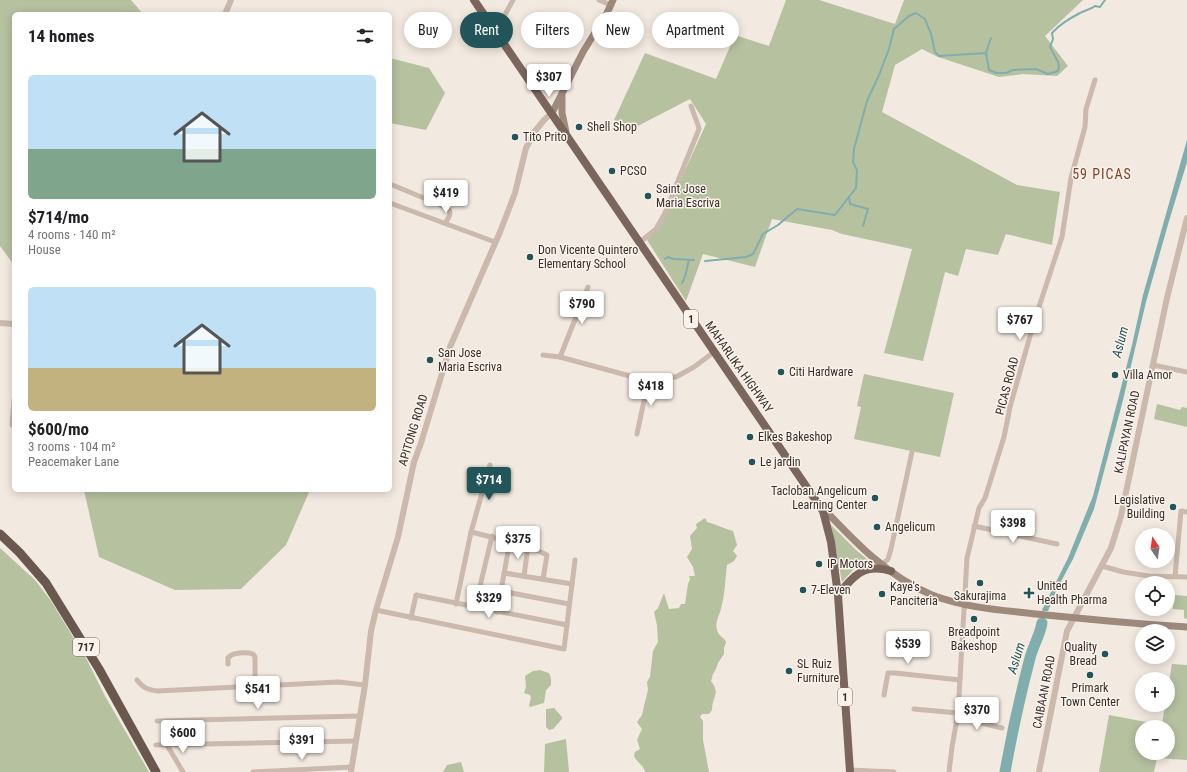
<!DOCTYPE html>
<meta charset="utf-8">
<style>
body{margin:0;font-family:"Roboto Condensed",sans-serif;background:#f2f2f2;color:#202124;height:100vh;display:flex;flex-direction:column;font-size:15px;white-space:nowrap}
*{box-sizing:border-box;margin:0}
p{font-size:13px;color:#757577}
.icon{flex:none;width:22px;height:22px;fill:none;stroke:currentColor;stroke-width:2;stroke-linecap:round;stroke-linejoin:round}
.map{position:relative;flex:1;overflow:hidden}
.panel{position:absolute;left:12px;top:12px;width:380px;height:480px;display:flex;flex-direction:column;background:#fff;border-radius:6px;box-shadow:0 2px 10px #0003}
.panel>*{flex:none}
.banner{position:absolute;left:404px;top:12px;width:380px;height:36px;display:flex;gap:8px}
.needle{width:26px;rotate:347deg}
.tools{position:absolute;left:1135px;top:528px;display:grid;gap:8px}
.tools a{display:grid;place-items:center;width:40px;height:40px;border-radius:50%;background:#fff;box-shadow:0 2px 10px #0003;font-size:20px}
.price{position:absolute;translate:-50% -34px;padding:0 9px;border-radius:4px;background:#fff;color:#222;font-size:13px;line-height:26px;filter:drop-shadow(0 1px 2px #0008)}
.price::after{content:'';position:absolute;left:50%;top:24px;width:12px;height:9px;margin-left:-6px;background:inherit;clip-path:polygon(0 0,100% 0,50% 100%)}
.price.selected{background:#215559;color:#fff}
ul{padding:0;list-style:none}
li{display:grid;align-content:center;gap:8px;height:212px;padding:0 16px}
li span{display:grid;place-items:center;height:124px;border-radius:6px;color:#555}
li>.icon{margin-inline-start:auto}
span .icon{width:72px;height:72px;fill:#fffc;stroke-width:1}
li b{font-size:17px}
h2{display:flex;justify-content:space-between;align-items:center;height:48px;padding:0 16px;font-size:17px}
.pill{padding:0 14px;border-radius:18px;background:#fff;box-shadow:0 2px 10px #0003;font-size:14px;line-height:36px}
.pill.selected{background:#215559;color:#fff}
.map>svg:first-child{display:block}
.green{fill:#b6c1a0;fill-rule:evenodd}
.water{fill:#80adae}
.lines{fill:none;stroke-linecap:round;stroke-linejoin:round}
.stream{stroke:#80adae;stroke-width:2}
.river{stroke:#80adae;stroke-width:11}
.minor{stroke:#cab9ac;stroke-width:5}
.tertiary{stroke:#cab9ac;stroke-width:6}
.secondary{stroke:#9e897d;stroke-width:7}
.primary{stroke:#7a665c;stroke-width:8}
.trunk{stroke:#6a584f;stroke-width:9}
.poi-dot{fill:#215559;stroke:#faf3ec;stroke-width:1.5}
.labels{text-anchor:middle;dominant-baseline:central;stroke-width:3;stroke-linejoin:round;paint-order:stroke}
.shield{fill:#faf3ec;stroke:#726a64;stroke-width:1}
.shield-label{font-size:11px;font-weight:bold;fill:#382f2a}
.poi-label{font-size:12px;fill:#382f2a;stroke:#faf3ec;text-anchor:start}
.street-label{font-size:12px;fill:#382f2a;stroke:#faf3ec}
.water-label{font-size:13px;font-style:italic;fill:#215559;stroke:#faf3ec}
.quarter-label{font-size:14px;letter-spacing:1px;fill:#843c26;stroke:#faf3ec}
</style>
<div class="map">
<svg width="1187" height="772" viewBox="0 0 1187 772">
<rect width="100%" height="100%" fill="#f2e9e0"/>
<!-- green -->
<g class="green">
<path d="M0,0h131l12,14h-129v251l-14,-19z"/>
<path d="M786,0h33l76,24 9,-24h179l-38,36 23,30 -11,10 -34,-2 -24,3 -61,-20 -16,-8 -27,16 -13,47 135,73 43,7 -8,53 -46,-11 -8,21 -32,-6 -8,27 -13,-4 -22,89 -39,-8 28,-104 -70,-15 -10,-4 -60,-11 -17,48 -52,-13 -17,47 -39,-61 12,-12 47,-104 -16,-25 -58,30 -18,-9 31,-67 71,26 19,-44 34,11z"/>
<path d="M390,58l39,10 16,25 -19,37 -36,-7z"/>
<path d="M864,374l90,19 -14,64 -86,-18 7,-32 -4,-1z"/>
<path d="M1157,404l23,6 2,-3 5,1v19l-33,-8z"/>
<path d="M84,490h226l-24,55 -45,44 -66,1 -76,-33z"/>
<path d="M705,518l2,4c9,2 17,7 26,9l4,14 -4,6 4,5 -3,5 -7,4c-2,15 -2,32 -7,47 -2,6 -5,11 -3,18 1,6 7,7 9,12l-2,6v6l-6,9 -2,6 -3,5 -2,7c10,13 1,15 1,29l-3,4h-7l-2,3 3,4v19l6,32h-64c-1,-7 -8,-9 -11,-16l1,-4 5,-3 -3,-9 5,-11 -5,-7 5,-7 2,-9 4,-16 -1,-8 3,-5 3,-26 5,-9 -1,-17 -3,-13 4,-4 6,-15 5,16 10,-1 2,-4h4l3,-20 2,-5 -1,-3h6l-2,-9 -6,-10 5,-8 -2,-13 7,-8 -1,-4z"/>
<path d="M831,525l25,25 17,14 -19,5 -12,13z"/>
<path d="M0,548l35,32 16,21 36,59 18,36 44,76h-149z"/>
<path d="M1174,595l13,1v23l-3,-1v-8l-11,-1z"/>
<path d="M1172,664l15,1v95l-30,-2 -3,14h-55l10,-57 53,10 3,-20h3v-16zM1142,727h26v26h-26z"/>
<path d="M540,670l9,3 2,5v7l-5,5 -2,13 -14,4 -1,-2 2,-7 -1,-3 -6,-2 2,-6 -1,-11 8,-5z"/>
<path d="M554,708l8,9v2l-9,10 -4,1 -3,-3v-18z"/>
<path d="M566,739l3,33h-25l1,-28z"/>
<path d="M461,762l3,10h-21l4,-7z"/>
</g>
<!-- water -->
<path class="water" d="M1187,140v22l-18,59 -23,81 -23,98 -29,109 -21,50 -16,30 -9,22h-5l-1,-1 26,-52 25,-62 39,-151 11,-50z"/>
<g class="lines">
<!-- stream -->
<g class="stream">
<path d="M986,53l5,-15"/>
<path d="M849,197l1,7 18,5 -5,17"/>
<path d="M665,259l3,-2 6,2 20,1"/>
<path d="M705,261l41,-4 7,-3 10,-20 15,-9 19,-16 38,6 21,-27 1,-18 -4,-8 1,-13 13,-48 12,-26 10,-26 5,-20 15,-13 7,-3 9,6 6,15 4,18 4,4 47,-3 3,17 7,3h10l7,-3 23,-1 12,5 10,-3 1,-4 -1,-5 -8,-15 3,-8 -1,-6c8,-9 17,-14 28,-20 5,-3 10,-3 15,-7l5,1 5,-7"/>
<path d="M682,283c5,-8 4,-14 7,-23"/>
</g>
<!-- river -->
<path class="river" d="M1005,772c7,-39 15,-76 25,-114 3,-12 10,-23 12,-35"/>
<!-- minor -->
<g class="minor">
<path d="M599,0l12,5"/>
<path d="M496,31l17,-31"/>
<path d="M390,184l58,24c4,5 1,9 -2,14"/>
<path d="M390,203l105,39"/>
<path d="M639,243l17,-14 9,-16 34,-84 -1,-4 -7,-19"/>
<path d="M543,355l17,2 70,19 19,1h27l18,-10 20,-15"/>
<path d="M560,357l28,-70"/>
<path d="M1153,365l34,7"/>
<path d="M12,425l2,-25"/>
<path d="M637,434l12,-57"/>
<path d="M974,526l83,18"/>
<path d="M471,532l57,14 19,9 -4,24"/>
<path d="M882,565l6,-6 3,-10 21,-97"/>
<path d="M1102,566l21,6 26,4 38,1"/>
<path d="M504,573l68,11"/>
<path d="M524,576l4,-30"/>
<path d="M1175,576l6,-65 6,1"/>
<path d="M501,591l68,13"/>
<path d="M456,604l15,-72 19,-67"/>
<path d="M475,607l17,-71"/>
<path d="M376,610l188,39 11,-89"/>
<path d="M497,612l13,-71"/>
<path d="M411,618l5,-23 151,30"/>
<path d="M228,664v-6c4,-6 19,-6 25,-4l2,3v29"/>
<path d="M137,680c6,8 11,10 21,11l180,-9 27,3"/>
<path d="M884,695l4,-22h7l65,7"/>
<path d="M914,709l44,4"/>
<path d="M957,717l45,11"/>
<path d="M157,721l203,-5"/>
<path d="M156,745l200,-4"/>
<path d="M167,745l16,27"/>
<path d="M850,770l44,2"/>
<path d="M253,772l99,-5"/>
<path d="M949,772l3,-25 6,-34 9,-155 12,-50 6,-10 19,-61 6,-30 24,-85 28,-85 9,-59 14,-51 1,-18 9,-29"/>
</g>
<!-- tertiary -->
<g class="tertiary">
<path d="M225,14l6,-14"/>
<path d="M0,323l14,1"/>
<path d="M351,772l14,-87 6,-54 5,-21 22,-73 16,-75 7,-19 29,-96 50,-115 15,-39 11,-45 9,-17 10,-12 7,-6"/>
<path d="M1039,772l28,-141 44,-83 10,-32 46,-218 20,-80"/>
</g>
<!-- secondary -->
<g class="secondary">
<path d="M562,95v18l4,19"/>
<path d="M552,113l31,-61 24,-39 6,-13"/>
<path d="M822,507c32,34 66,70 110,88 34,13 69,15 104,19 50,5 101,10 151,13"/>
</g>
<!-- primary -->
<g class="primary">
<path d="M474,0l349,511 8,31 7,53 12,177"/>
<path d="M838,595c16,-20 26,-32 53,-24"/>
</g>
<!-- trunk -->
<path class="trunk" d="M0,534l19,18 27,31 53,86 57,103"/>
</g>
<!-- markers -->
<g class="poi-dot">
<circle cx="579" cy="127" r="4"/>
<circle cx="515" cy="137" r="4"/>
<circle cx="612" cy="171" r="4"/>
<circle cx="648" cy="196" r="4"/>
<circle cx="530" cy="257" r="4"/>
<circle cx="430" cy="360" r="4"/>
<circle cx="781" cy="372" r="4"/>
<circle cx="1115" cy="375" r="4"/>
<circle cx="750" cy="437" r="4"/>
<circle cx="752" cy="462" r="4"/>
<circle cx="875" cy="498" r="4"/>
<circle cx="1173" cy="507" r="4"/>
<circle cx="877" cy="527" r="4"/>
<circle cx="819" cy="564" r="4"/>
<circle cx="980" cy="583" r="4"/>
<circle cx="803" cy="590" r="4"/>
<path d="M1027 587h4v4h4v4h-4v4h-4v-4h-4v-4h4z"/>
<circle cx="882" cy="594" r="4"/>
<circle cx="974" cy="619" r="4"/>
<circle cx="1105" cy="654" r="4"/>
<circle cx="789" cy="671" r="4"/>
<circle cx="1090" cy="675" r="4"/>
</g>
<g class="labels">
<!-- shield labels -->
<g class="shield">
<rect x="684" y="310" width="14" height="18" rx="3"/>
<rect x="73" y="638" width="26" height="18" rx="3"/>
<rect x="838" y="688" width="14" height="18" rx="3"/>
</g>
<g class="shield-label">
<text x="691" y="319">1</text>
<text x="86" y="647">717</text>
<text x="845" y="697">1</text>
</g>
<!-- poi labels -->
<g class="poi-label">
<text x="587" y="127">Shell Shop</text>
<text x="523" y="137">Tito Prito</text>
<text x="620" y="171">PCSO</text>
<text x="656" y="189">Saint Jose<tspan x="656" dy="14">Maria Escriva</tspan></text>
<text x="538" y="250">Don Vicente Quintero<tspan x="538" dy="14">Elementary School</tspan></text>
<text x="438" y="353">San Jose<tspan x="438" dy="14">Maria Escriva</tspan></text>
<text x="789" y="372">Citi Hardware</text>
<text x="1123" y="375">Villa Amor</text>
<text x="758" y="437">Elkes Bakeshop</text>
<text x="760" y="462">Le jardin</text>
<text x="867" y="491" text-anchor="end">Tacloban Angelicum<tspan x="867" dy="14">Learning Center</tspan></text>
<text x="1165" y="500" text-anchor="end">Legislative<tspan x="1165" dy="14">Building</tspan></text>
<text x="885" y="527">Angelicum</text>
<text x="827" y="564">IP Motors</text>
<text x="1037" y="586">United<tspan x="1037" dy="14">Health Pharma</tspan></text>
<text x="890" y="587">Kaye's<tspan x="890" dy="14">Panciteria</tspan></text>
<text x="811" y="590">7-Eleven</text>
<text x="980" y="596" text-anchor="middle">Sakurajima</text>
<text x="974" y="632" text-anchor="middle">Breadpoint<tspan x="974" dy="14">Bakeshop</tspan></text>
<text x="1097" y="647" text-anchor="end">Quality<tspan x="1097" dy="14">Bread</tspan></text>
<text x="797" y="664">SL Ruiz<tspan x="797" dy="14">Furniture</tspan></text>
<text x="1090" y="688" text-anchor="middle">Primark<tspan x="1090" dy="14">Town Center</tspan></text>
</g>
<!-- street labels -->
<g class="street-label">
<text transform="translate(739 367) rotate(55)">MAHARLIKA HIGHWAY</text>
<text transform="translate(1007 386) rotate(-75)">PICAS ROAD</text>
<text transform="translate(413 430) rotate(-73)">APITONG ROAD</text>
<text transform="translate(1127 432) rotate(-78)">KALIPAYAN ROAD</text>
<text transform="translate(1044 692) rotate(-79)">CAIBAAN ROAD</text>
</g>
<!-- water labels -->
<g class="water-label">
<text transform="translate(1120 342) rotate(-76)">Aslum</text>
<text transform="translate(1016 658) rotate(-73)">Aslum</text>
</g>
<!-- quarter labels -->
<g class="quarter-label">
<text x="1102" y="174">59 PICAS</text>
</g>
</g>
</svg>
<div class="tools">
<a><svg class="needle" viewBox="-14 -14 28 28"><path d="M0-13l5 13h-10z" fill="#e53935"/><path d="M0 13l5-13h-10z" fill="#757577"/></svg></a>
<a><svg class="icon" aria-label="locate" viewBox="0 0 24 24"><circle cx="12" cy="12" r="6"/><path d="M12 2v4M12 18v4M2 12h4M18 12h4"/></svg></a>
<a><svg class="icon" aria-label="layers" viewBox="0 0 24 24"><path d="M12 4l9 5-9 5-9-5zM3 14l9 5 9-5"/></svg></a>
<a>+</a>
<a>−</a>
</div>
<b class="price" style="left:549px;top:98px">$307</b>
<b class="price" style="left:446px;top:214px">$419</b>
<b class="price" style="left:582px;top:325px">$790</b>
<b class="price" style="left:1020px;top:341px">$767</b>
<b class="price" style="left:651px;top:407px">$418</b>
<b class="price selected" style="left:489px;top:501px">$714</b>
<b class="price" style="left:1013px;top:544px">$398</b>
<b class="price" style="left:518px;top:560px">$375</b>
<b class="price" style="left:489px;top:619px">$329</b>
<b class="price" style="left:908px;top:665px">$539</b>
<b class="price" style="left:258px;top:710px">$541</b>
<b class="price" style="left:977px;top:731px">$370</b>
<b class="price" style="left:183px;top:754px">$600</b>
<b class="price" style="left:302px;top:761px">$391</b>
<div class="banner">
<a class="pill">Buy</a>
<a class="pill selected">Rent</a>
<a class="pill">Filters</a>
<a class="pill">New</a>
<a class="pill">Apartment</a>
</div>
<section class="panel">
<h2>14 homes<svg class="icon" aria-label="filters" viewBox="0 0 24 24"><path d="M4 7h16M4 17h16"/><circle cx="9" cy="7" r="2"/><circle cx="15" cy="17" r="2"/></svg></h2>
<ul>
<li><span style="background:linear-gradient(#bfe0f5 60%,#7fa58c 0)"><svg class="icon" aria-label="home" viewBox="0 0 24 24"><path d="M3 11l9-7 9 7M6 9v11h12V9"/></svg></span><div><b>$714/mo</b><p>4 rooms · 140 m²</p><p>House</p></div></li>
<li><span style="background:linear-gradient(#bfe0f5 65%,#c2b280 0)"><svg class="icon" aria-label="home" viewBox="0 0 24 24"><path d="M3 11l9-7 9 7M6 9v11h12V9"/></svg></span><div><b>$600/mo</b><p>3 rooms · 104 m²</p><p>Peacemaker Lane</p></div></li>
</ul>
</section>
</div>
